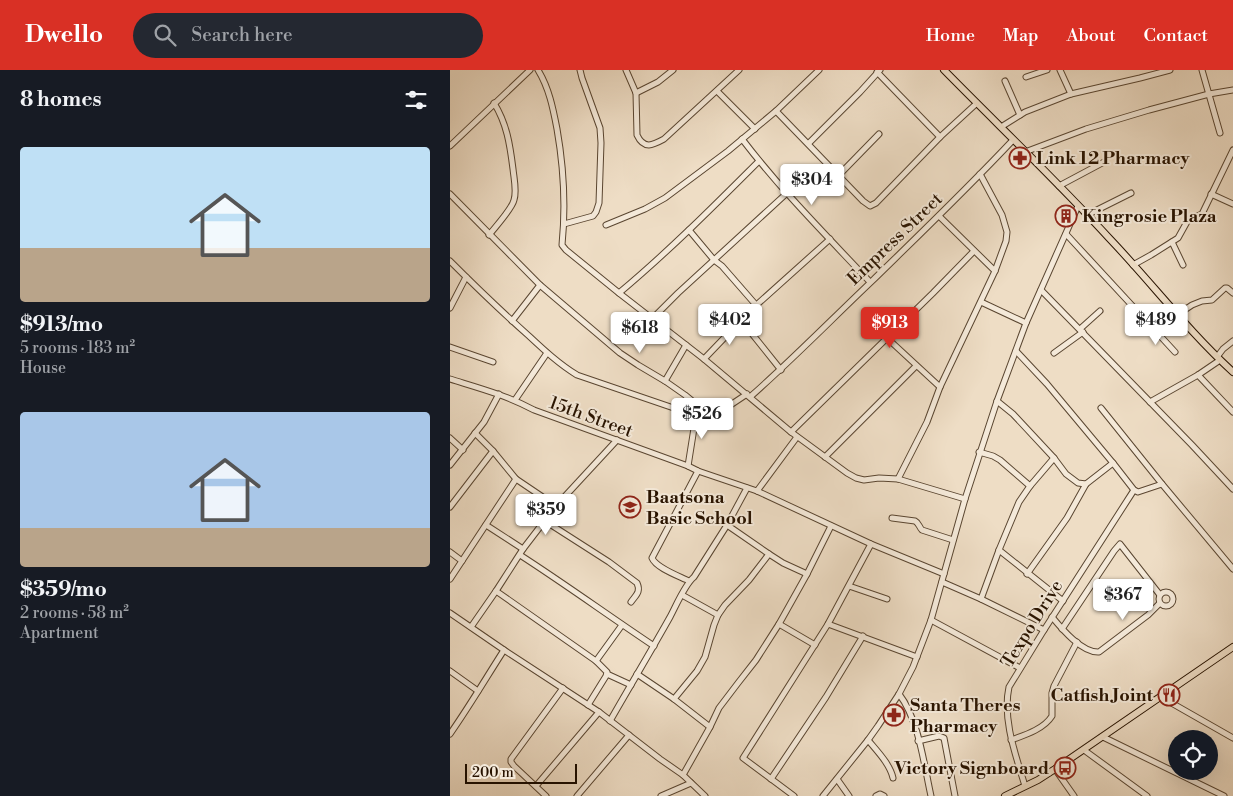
<!DOCTYPE html>
<meta charset="utf-8">
<style>
body{margin:0;font-family:"Libre Bodoni",serif;background:#242831;color:#f1f3f6;height:100vh;display:flex;flex-direction:column;font-size:19px;white-space:nowrap}
*{box-sizing:border-box;margin:0}
p{font-size:16px;color:#9ea1a6}
.icon{flex:none;width:28px;height:28px;fill:none;stroke:currentColor;stroke-width:2;stroke-linecap:round;stroke-linejoin:round}
.map{position:relative;flex:1;overflow:hidden}
.side{display:flex;flex-direction:column;background:#171b24;width:450px}
.side>*{flex:none}
.tools{position:absolute;left:718px;top:660px;display:grid;gap:10px}
.tools a{display:grid;place-items:center;width:50px;height:50px;border-radius:50%;background:#171b24;box-shadow:0 5px 20px #0002;font-size:25px}
.scale{position:absolute;left:15px;bottom:12px;width:112px;box-sizing:border-box;padding-left:5px;border:2px solid #281300;border-top:0;font-size:14px;line-height:18px;white-space:nowrap;color:#281300;-webkit-text-stroke:4px #f4e9d9;paint-order:stroke}
.price{position:absolute;translate:-50% -42px;padding:0 11px;border-radius:5px;background:#fff;color:#222;font-size:16px;line-height:32px;filter:drop-shadow(0 1px 2px #0008)}
.price::after{content:'';position:absolute;left:50%;top:30px;width:15px;height:11px;margin-left:-8px;background:inherit;clip-path:polygon(0 0,100% 0,50% 100%)}
.price.on{background:#d93025;color:#fff}
ul{padding:0;list-style:none}
li{display:grid;align-content:center;gap:10px;height:265px;padding:0 20px}
li span{display:grid;place-items:center;height:155px;border-radius:5px;color:#555}
li>.icon{margin-inline-start:auto}
span .icon{width:90px;height:90px;fill:#fffc;stroke-width:1}
li b{font-size:21px}
h2{display:flex;justify-content:space-between;align-items:center;height:60px;padding:0 20px;font-size:21px}
header{display:flex;align-items:center;gap:30px;box-sizing:border-box;height:70px;padding:0 25px;background:#d93025;color:#fff}
header strong{font-size:24px}
nav{display:flex;gap:28px;margin-inline-start:auto;font-size:18px}
.search{width:350px;height:45px;background:#242831;display:flex;align-items:center;gap:12px;box-sizing:border-box;padding:0 18px;border-radius:28px;color:#9ea1a6;font-size:19px}
main{display:flex;flex:1;min-height:0}
.map>svg:first-child{display:block}
.lines{fill:none;stroke-linecap:round;stroke-linejoin:round}
.minor-casing{stroke:#5a4631;stroke-width:7}
.major-casing{stroke:#281300;stroke-width:8}
.minor{stroke:#f4e9d9;stroke-width:5}
.major{stroke:#eeddc5;stroke-width:6}
.labels{text-anchor:middle;dominant-baseline:central;stroke-width:4;stroke-linejoin:round;paint-order:stroke}
.poi-label{font-size:18px;font-weight:bold;fill:#281300;stroke:#f4e9d9;text-anchor:start}
.street-label{font-size:18px;fill:#281300;stroke:#f4e9d9}
</style>
<header>
<strong>Dwello</strong>
<div class="search"><svg class="icon" aria-label="search" viewBox="0 0 24 24"><circle cx="10" cy="10" r="6"/><path d="M15 15l6 6"/></svg>Search here</div>
<nav><a>Home</a><a>Map</a><a>About</a><a>Contact</a></nav>
</header>
<main>
<section class="side">
<h2>8 homes<svg class="icon" aria-label="filters" viewBox="0 0 24 24"><path d="M4 7h16M4 17h16"/><circle cx="9" cy="7" r="2"/><circle cx="15" cy="17" r="2"/></svg></h2>
<ul>
<li><span style="background:linear-gradient(#bfe0f5 65%,#b9a48a 0)"><svg class="icon" aria-label="home" viewBox="0 0 24 24"><path d="M3 11l9-7 9 7M6 9v11h12V9"/></svg></span><div><b>$913/mo</b><p>5 rooms · 183 m²</p><p>House</p></div></li>
<li><span style="background:linear-gradient(#a9c7e8 75%,#b9a48a 0)"><svg class="icon" aria-label="home" viewBox="0 0 24 24"><path d="M3 11l9-7 9 7M6 9v11h12V9"/></svg></span><div><b>$359/mo</b><p>2 rooms · 58 m²</p><p>Apartment</p></div></li>
</ul>
</section>
<div class="map">
<svg width="783" height="726" viewBox="0 0 783 726">
<rect width="100%" height="100%" fill="#eeddc5"/>
<filter id="stains"><feTurbulence type="fractalNoise" baseFrequency=".004" numOctaves="4"/><feColorMatrix values="0 0 0 0 .2 0 0 0 0 .09 0 0 0 0 .02 0 0 0 .5 -.17"/></filter>
<radialGradient id="worn" r=".72"><stop offset=".6" stop-color="#630" stop-opacity="0"/><stop offset="1" stop-color="#630" stop-opacity=".3"/></radialGradient>
<g class="lines">
<!-- minor casing -->
<g class="minor-casing">
<g id="minor">
<path d="M88,0c11,18 15,38 19,59 7,40 9,76 5,116l4,5 53,43 85,66 87,73 56,41 9,5 8,2 15,-2 19,1 67,20"/>
<path d="M176,0l10,23 1,42c7,15 16,10 27,4l75,-69"/>
<path d="M610,0l11,24"/>
<path d="M752,0l18,63"/>
<path d="M427,2l63,65"/>
<path d="M576,7l21,-7"/>
<path d="M555,11l15,34"/>
<path d="M267,21l38,38"/>
<path d="M186,23l22,-11 15,-12"/>
<path d="M326,41l87,90 7,5 6,-3 64,-66 37,-34"/>
<path d="M551,57l24,-15 46,-18 69,-16 30,-8"/>
<path d="M292,69c39,51 84,96 128,143"/>
<path d="M359,73l51,-51 20,-22"/>
<path d="M0,76l80,-76"/>
<path d="M575,82l61,-23 63,-19 60,-16 24,-4"/>
<path d="M389,105l40,-41"/>
<path d="M609,116l45,-24"/>
<path d="M0,124l90,91 80,68 18,12 27,16 20,14 17,14 9,4 9,-1 27,-18"/>
<path d="M761,124l22,10"/>
<path d="M637,145l44,-22"/>
<path d="M489,146l56,55"/>
<path d="M114,154l29,-8 3,-4 3,-9 2,-60 -1,-15 -18,-50 -2,-8"/>
<path d="M156,155l39,-16 20,-11 63,-47 48,-40 43,-41"/>
<path d="M239,160l25,30 8,6 34,39"/>
<path d="M616,164l109,118"/>
<path d="M39,165c7,-9 23,-26 25,-35 3,-9 0,-21 -1,-31 -3,-24 -6,-45 -19,-66"/>
<path d="M722,172l11,23"/>
<path d="M0,191c26,26 52,51 79,75 15,14 30,28 48,39l120,41"/>
<path d="M683,195l18,-10 27,-17 10,-18 14,-6 31,-64"/>
<path d="M591,220l151,155 41,44"/>
<path d="M169,223c49,-41 94,-86 140,-132"/>
<path d="M531,232l45,21"/>
<path d="M0,238l16,-31"/>
<path d="M727,245l15,-10 10,-4 10,-1 13,-12h2l6,5"/>
<path d="M291,250l40,50"/>
<path d="M62,251l28,-36"/>
<path d="M703,257l20,-16"/>
<path d="M630,259l20,-18"/>
<path d="M183,268l45,-45 109,-100"/>
<path d="M437,268l53,49"/>
<path d="M0,277l43,15"/>
<path d="M566,281l31,33 66,79 21,27 4,2 24,-8"/>
<path d="M604,283l29,-21"/>
<path d="M767,287l6,-8 10,-8"/>
<path d="M254,289l48,-50 78,-70"/>
<path d="M748,305l35,37"/>
<path d="M0,309c29,9 56,16 84,31l154,56 10,5 59,20 114,53 73,30"/>
<path d="M215,311l21,-36"/>
<path d="M300,327c42,-37 81,-77 121,-115 48,-47 96,-93 142,-142"/>
<path d="M65,330l32,-47"/>
<path d="M547,331l16,13 41,44 12,16 12,9 8,1"/>
<path d="M700,332l48,-27 22,-15"/>
<path d="M651,338l61,76 71,85"/>
<path d="M341,362l142,-139 41,-42"/>
<path d="M25,363l18,18 23,28 40,27"/>
<path d="M0,368l13,12"/>
<path d="M529,382l14,4 7,4 30,26"/>
<path d="M375,387l91,-91"/>
<path d="M0,395l34,-43 15,-28"/>
<path d="M238,396l7,-44 2,-6 5,-7"/>
<path d="M448,409l29,-57 13,-35 55,-116 11,-30 1,-9 -5,-17 -22,-41"/>
<path d="M307,421l40,-54"/>
<path d="M0,437l43,-56"/>
<path d="M442,448l23,3c4,2 4,6 7,9l31,10"/>
<path d="M95,451l64,41 28,21c4,9 -1,12 -6,19"/>
<path d="M36,455l37,24"/>
<path d="M277,455l42,29 14,9 24,11"/>
<path d="M549,480l64,51"/>
<path d="M0,482l12,9"/>
<path d="M70,485c45,29 89,61 134,91"/>
<path d="M577,504l40,-56 19,-34 27,-21"/>
<path d="M0,509l66,-100"/>
<path d="M239,511c-10,-5 -33,-13 -37,-23l46,-87"/>
<path d="M492,512l39,17 63,31"/>
<path d="M399,516l38,13"/>
<path d="M46,521l100,70 11,11 -1,4 -18,29"/>
<circle cx="716" cy="529" r="7"/>
<path d="M232,525l36,20"/>
<path d="M531,529l18,-49 20,-48 11,-16 24,-28"/>
<path d="M0,543l54,37 95,62 61,47 23,16 22,21"/>
<path d="M602,547c10,12 30,36 47,35l49,-37 12,-12"/>
<path d="M481,550l89,48"/>
<path d="M329,554l36,21"/>
<path d="M378,554l89,33"/>
<path d="M21,557l25,-36 27,-42 33,-43 61,-66"/>
<path d="M612,559l52,-78 6,-7 40,51"/>
<path d="M146,591l26,-36"/>
<path d="M0,601l28,20"/>
<path d="M157,604l24,11"/>
<path d="M187,604l37,25 36,28"/>
<path d="M449,624c20,26 25,71 32,102"/>
<path d="M711,627l72,41"/>
<path d="M224,629l23,-28 8,-14 9,-32 4,-10 7,-10 24,-25 20,-26"/>
<path d="M160,651c20,-35 41,-70 60,-104 6,-11 15,-33 24,-40l33,-52 20,-37"/>
<path d="M0,664c19,-27 36,-56 54,-84"/>
<path d="M653,667l121,59"/>
<path d="M418,670c9,11 22,24 25,38"/>
<path d="M561,670c14,-5 33,-11 41,-24v-23l2,-7 23,-44"/>
<path d="M468,671l21,-5 5,2 11,58"/>
<path d="M634,680l63,46"/>
<path d="M605,699l19,27"/>
<path d="M233,705l27,-48 9,-19 19,-25 18,-23 23,-36 28,-50 24,-48"/>
<path d="M321,709l55,-82 37,-61"/>
<path d="M387,709l12,17"/>
<path d="M86,716l63,-74"/>
<path d="M575,716c-9,-30 -23,-67 -16,-99l35,-57 90,-140"/>
<path d="M96,726l-32,-30 -3,-4v-3l52,-71"/>
<path d="M127,726l52,-61"/>
<path d="M211,726l30,-13"/>
<path d="M344,726l-51,-38 85,-134 43,-80"/>
<path d="M373,726l45,-56 10,-14 21,-32 14,-27 18,-47 34,-121 32,-98 29,-78 52,-117"/>
<path d="M426,726l4,-2 4,2"/>
</g>
</g>
<!-- major casing -->
<g class="major-casing">
<g id="major">
<path d="M494,0c55,56 112,110 165,168 42,44 79,93 124,134"/>
<path d="M555,726l33,-16 17,-11 178,-122"/>
</g>
</g>
<!-- minor -->
<use href="#minor" class="minor"/>
<!-- major -->
<use href="#major" class="major"/>
</g>
<!-- icons -->
<defs>
<g id="pharmacy-ring" transform="scale(1.125)"><circle r="9.5" fill="#f4e9d9" stroke="#8f2418" stroke-width="1.5"/><path d="M-2-6h4v4h4v4h-4v4h-4v-4h-4v-4h4Z" fill="#8f2418"/></g>
<g id="building-ring" transform="scale(1.125)"><circle r="9.5" fill="#f4e9d9" stroke="#8f2418" stroke-width="1.5"/><path d="M-4-6H4V6H1V3H-1V6H-4ZM-2.5-4.3h1.7v1.8h-1.7ZM.8-4.3h1.7v1.8H.8ZM-2.5-1h1.7V.8h-1.7ZM.8-1h1.7V.8H.8Z" fill="#8f2418"/></g>
<g id="school-ring" transform="scale(1.125)"><circle r="9.5" fill="#f4e9d9" stroke="#8f2418" stroke-width="1.5"/><path d="M0-5L7-2L0 1L-7-2ZM-4 1L0 2.5L4 1V4Q0 6-4 4Z" fill="#8f2418"/></g>
<g id="restaurant-ring" transform="scale(1.125)"><circle r="9.5" fill="#f4e9d9" stroke="#8f2418" stroke-width="1.5"/><path d="M-5-6h1v4h1v-4h1v4h1v-4h1v5L-1.5 .5V6h-2V.5L-5-1ZM5-6V6H3V1.5H1.5Q1.5-4 5-6Z" fill="#8f2418"/></g>
<g id="bus-ring" transform="scale(1.125)"><circle r="9.5" fill="#f4e9d9" stroke="#8f2418" stroke-width="1.5"/><path d="M-5-6H5V4H4V6H2V4H-2V6H-4V4H-5ZM-3.5-4V0h7V-4ZM-3.5 1.2v1.5H-2V1.2ZM2 1.2v1.5H3.5V1.2Z" fill="#8f2418"/></g>
</defs>
<g fill-rule="evenodd">
<use href="#pharmacy-ring" x="570" y="88"/>
<use href="#building-ring" x="616" y="146"/>
<use href="#school-ring" x="180" y="437"/>
<use href="#restaurant-ring" x="719" y="625"/>
<use href="#pharmacy-ring" x="444" y="645"/>
<use href="#bus-ring" x="615" y="698"/>
</g>
<g class="labels">
<!-- poi labels -->
<g class="poi-label">
<text x="586" y="88">Link 12 Pharmacy</text>
<text x="632" y="146">Kingrosie Plaza</text>
<text x="196" y="427">Baatsona<tspan x="196" dy="21">Basic School</tspan></text>
<text x="703" y="625" text-anchor="end">Catfish Joint</text>
<text x="460" y="635">Santa Theres<tspan x="460" dy="21">Pharmacy</tspan></text>
<text x="599" y="698" text-anchor="end">Victory Signboard</text>
</g>
<!-- street labels -->
<g class="street-label">
<text transform="translate(445 169) rotate(-44)">Empress Street</text>
<text transform="translate(141 347) rotate(20)">15th Street</text>
<text transform="translate(582 554) rotate(-58)">Texpo Drive</text>
</g>
</g>
<rect width="100%" height="100%" filter="url(#stains)"/>
<rect width="100%" height="100%" fill="url(#worn)"/>
</svg>
<div class="tools">
<a><svg class="icon" aria-label="locate" viewBox="0 0 24 24"><circle cx="12" cy="12" r="6"/><path d="M12 2v4M12 18v4M2 12h4M18 12h4"/></svg></a>
</div>
<div class="scale">200 m</div>
<b class="price" style="left:362px;top:136px">$304</b>
<b class="price" style="left:280px;top:276px">$402</b>
<b class="price" style="left:706px;top:276px">$489</b>
<b class="price on" style="left:440px;top:279px">$913</b>
<b class="price" style="left:190px;top:284px">$618</b>
<b class="price" style="left:252px;top:370px">$526</b>
<b class="price" style="left:96px;top:466px">$359</b>
<b class="price" style="left:673px;top:551px">$367</b>
</div>
</main>
